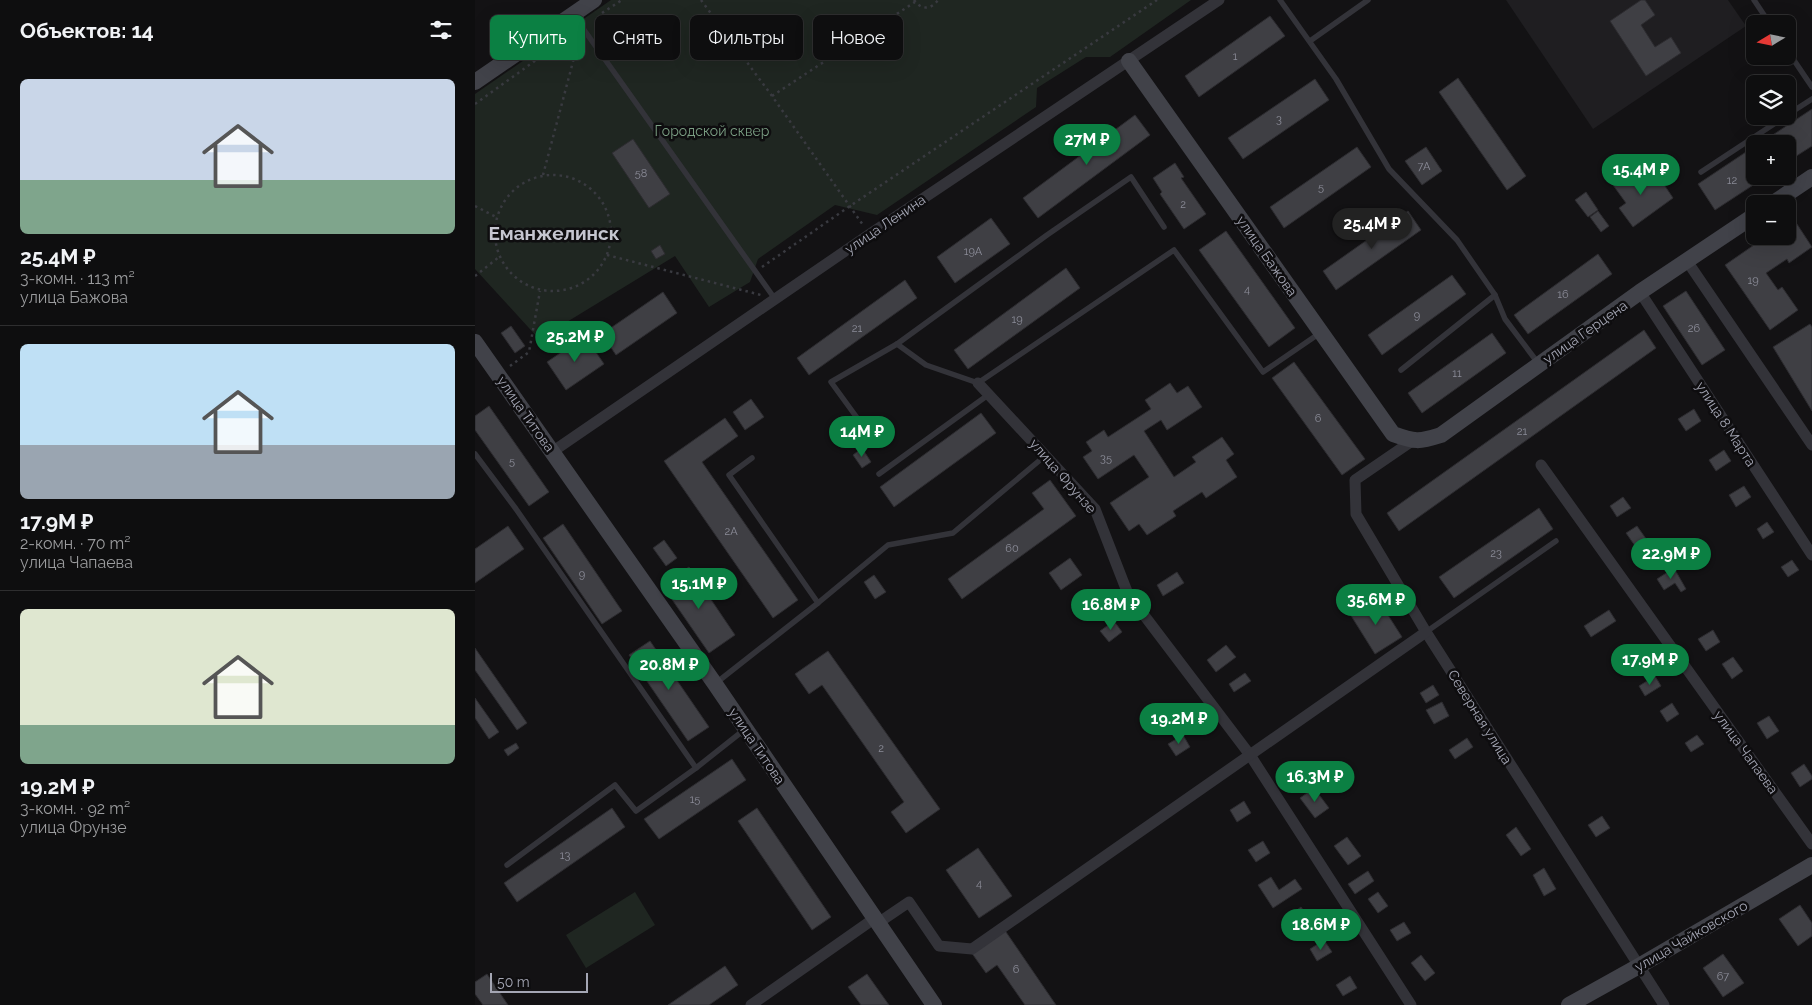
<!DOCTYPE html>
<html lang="ru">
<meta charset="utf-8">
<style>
body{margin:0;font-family:Raleway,sans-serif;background:#171718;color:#f1f3f6;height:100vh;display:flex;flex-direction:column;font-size:19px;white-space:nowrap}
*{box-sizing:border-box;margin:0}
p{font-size:16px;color:#9b9c9e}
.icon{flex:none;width:28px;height:28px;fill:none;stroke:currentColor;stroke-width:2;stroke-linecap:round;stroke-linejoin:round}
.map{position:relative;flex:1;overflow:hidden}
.sheet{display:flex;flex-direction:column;background:#0e0e0f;width:475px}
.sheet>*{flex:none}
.top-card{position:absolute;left:15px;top:15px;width:475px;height:45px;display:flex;gap:10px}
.needle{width:32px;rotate:260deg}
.tools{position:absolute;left:1271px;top:15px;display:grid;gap:10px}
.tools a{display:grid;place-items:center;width:50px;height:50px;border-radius:8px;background:#0e0e0f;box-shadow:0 5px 20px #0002,0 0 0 1px #2e2e2f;font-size:25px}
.scale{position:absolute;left:15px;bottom:12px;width:98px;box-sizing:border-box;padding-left:5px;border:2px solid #a4a6b4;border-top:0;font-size:14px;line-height:18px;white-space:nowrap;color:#a4a6b4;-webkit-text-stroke:4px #0e0d0f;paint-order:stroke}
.price{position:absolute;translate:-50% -42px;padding:0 11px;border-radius:18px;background:#0b8043;color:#fff;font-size:16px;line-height:32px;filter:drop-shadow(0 1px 2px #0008)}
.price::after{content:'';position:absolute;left:50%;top:30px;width:15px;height:11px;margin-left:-8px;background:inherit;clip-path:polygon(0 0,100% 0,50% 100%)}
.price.selected{background:#222;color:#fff}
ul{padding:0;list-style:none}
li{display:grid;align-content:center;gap:10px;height:265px;padding:0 20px}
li+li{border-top:1px solid #2e2e2f}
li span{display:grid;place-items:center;height:155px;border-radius:8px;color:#555}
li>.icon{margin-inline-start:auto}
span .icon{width:90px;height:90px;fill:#fffc;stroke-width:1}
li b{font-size:21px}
h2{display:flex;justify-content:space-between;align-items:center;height:60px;padding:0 20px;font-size:21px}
.tag{padding:0 18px;border-radius:8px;background:#0e0e0f;box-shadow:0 5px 20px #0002,0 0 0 1px #2e2e2f;font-size:18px;line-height:45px}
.tag.selected{background:#0b8043;color:#fff}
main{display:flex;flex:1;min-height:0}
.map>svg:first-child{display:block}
.built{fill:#1f1e21}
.green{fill:#1f2621}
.building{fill:#3f3f44;stroke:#2d2c30}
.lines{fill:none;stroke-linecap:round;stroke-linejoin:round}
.path{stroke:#393a40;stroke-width:2.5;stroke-dasharray:2.5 4;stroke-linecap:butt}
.lane{stroke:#333339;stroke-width:5.5}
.street{stroke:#333339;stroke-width:11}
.secondary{stroke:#414249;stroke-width:16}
.labels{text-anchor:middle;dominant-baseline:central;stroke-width:5;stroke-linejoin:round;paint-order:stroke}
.number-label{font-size:11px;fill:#8b8c98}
.park-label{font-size:14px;fill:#7b9f84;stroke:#0e0d0f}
.street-label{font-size:14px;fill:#a4a6b4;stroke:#0e0d0f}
.district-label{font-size:19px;font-weight:bold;fill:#c5c6d0;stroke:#0e0d0f}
</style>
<main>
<section class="sheet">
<h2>Объектов: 14<svg class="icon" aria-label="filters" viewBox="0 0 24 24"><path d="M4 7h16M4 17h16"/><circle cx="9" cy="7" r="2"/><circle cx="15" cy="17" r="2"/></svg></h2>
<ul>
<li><span style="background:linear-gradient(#c9d6e8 65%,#7fa58c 0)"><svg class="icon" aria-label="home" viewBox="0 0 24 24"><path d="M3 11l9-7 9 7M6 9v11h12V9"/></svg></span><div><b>25.4M ₽</b><p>3-комн. · 113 m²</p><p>улица Бажова</p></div></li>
<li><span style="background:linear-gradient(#bfe0f5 65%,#9aa5b1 0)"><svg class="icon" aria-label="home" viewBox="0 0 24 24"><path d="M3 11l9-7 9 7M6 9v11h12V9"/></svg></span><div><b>17.9M ₽</b><p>2-комн. · 70 m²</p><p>улица Чапаева</p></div></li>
<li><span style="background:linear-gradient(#dfe7d0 75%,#7fa58c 0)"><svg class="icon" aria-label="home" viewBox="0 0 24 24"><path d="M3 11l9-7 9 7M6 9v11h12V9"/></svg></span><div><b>19.2M ₽</b><p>3-комн. · 92 m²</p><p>улица Фрунзе</p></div></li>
</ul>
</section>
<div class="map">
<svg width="1337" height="1005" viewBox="0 0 1337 1005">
<rect width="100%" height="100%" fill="#131214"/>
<!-- built -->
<path class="built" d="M1031,0h222l18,26 -153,103z"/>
<!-- green -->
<g class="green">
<path d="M136,0h580l-81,57h-24l-49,31 -1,19 -159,108 -42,-10 -77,54 -8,23 -41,25 -34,-51 -136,83 -64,-70v-175z"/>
<path d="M160,892l20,33 -69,43 -20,-33z"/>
</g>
<!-- building -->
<g class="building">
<path d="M1166,0h4l10,15 -14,10 14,22 16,-10 10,16 -35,23 -36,-55z"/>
<path d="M795,16l15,20 -86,61 -14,-21z"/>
<path d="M983,78l68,98 -19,14 -68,-98z"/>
<path d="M840,79l14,21 -86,59 -15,-21z"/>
<path d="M1337,109v37l-25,16v-18h-28z"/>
<path d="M660,115l15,20 -112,83 -15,-20z"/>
<path d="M158,139l37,55 -21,14 -37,-55z"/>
<path d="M1280,146v30h12l-52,34 -17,-26z"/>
<path d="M882,147l14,20 -87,61 -14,-21z"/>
<path d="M951,147l16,24 -20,14 -17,-24z"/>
<path d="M700,163l9,14 -3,1 25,36 -22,15 -24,-35 2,-2 -9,-14z"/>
<path d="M1165,166l14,19 7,-5 12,18 -40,29 -14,-19 7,-5 -13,-18z"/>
<path d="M1111,192l12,18 -10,7 -13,-17z"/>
<path d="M933,211l13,19 -85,60 -13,-19z"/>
<path d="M1123,211l11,15 -8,6 -11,-15z"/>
<path d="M516,218l19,26 -55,39 -18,-26z"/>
<path d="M1318,218l19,29 -23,16 -2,-4 -21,14 12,17 4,-3 16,23 -28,20 -45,-65 42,-29h20v-14z"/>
<path d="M751,231l69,97 -26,19 -70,-97z"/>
<path d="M185,245l5,9 -9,5 -5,-8z"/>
<path d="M1123,254l14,20 -84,60 -14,-19z"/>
<path d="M591,268l14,20 -112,81 -14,-19z"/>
<path d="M977,275l14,19 -84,61 -14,-20z"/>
<path d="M430,280l12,18 -108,77 -12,-17z"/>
<path d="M1211,291l39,59 -23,15 -39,-59z"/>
<path d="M188,292l14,21 -61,42 -14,-21z"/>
<path d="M1335,324l2,3v84l-39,-64z"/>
<path d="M36,326l14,20 -10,7 -14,-20z"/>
<path d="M1169,330l12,18 -257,183 -12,-18z"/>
<path d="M1017,333l14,20 -84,60 -14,-20z"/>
<path d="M110,336l19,28 -38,26 -19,-28z"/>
<path d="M819,362l71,97 -23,16 -70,-97z"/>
<path d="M695,383l7,10 11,-7 14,21 -35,23 -6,-10 -17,11 30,46 22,-15 -4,-5 30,-20 12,17 -8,6 11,17 -31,21 -4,-6 -29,19 3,5 -29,19 -8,-11 -10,7 -19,-28 39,-26 -15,-22 -36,24 -15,-22 9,-6 -6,-9 18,-12 4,7 43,-28 -6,-9z"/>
<path d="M276,399l13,18 -19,13 -12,-18z"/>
<path d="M14,406l60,86 -20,14 -54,-76v-14z"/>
<path d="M1219,409l7,12 -15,10 -8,-12z"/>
<path d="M506,413l15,20 -102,74 -14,-20z"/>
<path d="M250,418l13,18 -36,26 96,138 -25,18 -109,-157z"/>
<path d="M387,448l9,14 -9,6 -9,-13z"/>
<path d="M1249,450l7,11 -15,10 -7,-11z"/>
<path d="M575,480l26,36 -114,83 -14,-20 96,-70 -12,-16z"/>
<path d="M1269,486l7,11 -15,10 -7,-12z"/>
<path d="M1148,497l8,11 -14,9 -7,-11z"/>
<path d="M1064,508l14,21 -99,69 -15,-21z"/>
<path d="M1292,522l7,10 -11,7 -6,-10z"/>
<path d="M88,524l59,87 -20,13 -59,-86z"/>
<path d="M33,526l16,23 -49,34v-34z"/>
<path d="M1162,526l12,17 -11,7 -12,-17z"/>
<path d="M189,540l13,18 -11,8 -13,-18z"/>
<path d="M595,558l12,17 -21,15 -12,-17z"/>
<path d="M1317,560l7,10 -11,7 -7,-10z"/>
<path d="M214,567l46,68 -26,18 -47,-68z"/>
<path d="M1199,568l12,21 -5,3 -6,-9 -11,7 -7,-11z"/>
<path d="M702,572l7,11 -21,13 -6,-11z"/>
<path d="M399,575l12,17 -11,7 -11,-17z"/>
<path d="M902,598l25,39 -27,17 -25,-40z"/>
<path d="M1134,610l7,11 -25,16 -7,-11z"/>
<path d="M639,621l8,11 -13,10 -9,-11z"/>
<path d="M1238,630l7,12 -14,9 -8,-12z"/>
<path d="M175,641l59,86 -21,14 -59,-86z"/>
<path d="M751,645l10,12 -20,15 -9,-12z"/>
<path d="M0,648l52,75 -10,7 -42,-60z"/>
<path d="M353,651l112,158 -34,24 -15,-21 13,-10 -82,-117 -13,9 -14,-20z"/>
<path d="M1258,657l10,14 -11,8 -10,-15z"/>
<path d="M770,673l6,8 -17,11 -5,-8z"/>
<path d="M1180,676l6,10 -16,10 -6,-10z"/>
<path d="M958,685l6,10 -13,8 -6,-10z"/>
<path d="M0,698l24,34 -10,7 -14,-21z"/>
<path d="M967,702l7,14 -15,8 -8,-14z"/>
<path d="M1197,703l7,11 -12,8 -7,-11z"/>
<path d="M1294,716l10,15 -12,8 -10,-16z"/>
<path d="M708,735l7,12 -14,9 -8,-12z"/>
<path d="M1222,735l7,9 -13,8 -6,-9z"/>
<path d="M992,738l6,9 -18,12 -6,-9z"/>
<path d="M41,743l3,5 -11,8 -4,-6z"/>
<path d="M257,759l14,21 -87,59 -15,-20z"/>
<path d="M1329,764l8,12v3l-12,8 -9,-14z"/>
<path d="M839,788l15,20 -14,10 -15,-20z"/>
<path d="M769,801l7,12 -14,9 -7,-12z"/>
<path d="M137,808l13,19 -108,75 -13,-19z"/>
<path d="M282,808l74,109 -19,13 -74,-109z"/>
<path d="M1127,816l8,12 -14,9 -8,-12z"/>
<path d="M1041,827l15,22 -10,7 -15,-21z"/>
<path d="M872,837l14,19 -13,9 -14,-19z"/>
<path d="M788,841l7,12 -14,9 -8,-12z"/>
<path d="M503,848l34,48 -33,22 -33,-48z"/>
<path d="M1069,868l12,21 -12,7 -11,-21z"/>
<path d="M893,871l6,10 -19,13 -7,-10z"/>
<path d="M796,877l8,13 16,-11 7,10 -29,19 -15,-23z"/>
<path d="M903,892l10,14 -10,7 -10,-14z"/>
<path d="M1325,905l12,18v13l-14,10 -19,-27z"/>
<path d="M826,907l10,14 -12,8 -9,-14z"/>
<path d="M929,922l7,11 -14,8 -7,-11z"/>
<path d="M529,929l52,76h-31l-28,-40 -11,8 -15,-21z"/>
<path d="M849,940l8,12 -15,9 -7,-12z"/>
<path d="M1248,954l21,29 -21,14 -20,-29z"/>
<path d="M946,955l14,18 -10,8 -14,-18z"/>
<path d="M250,966l13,19 -29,20h-41z"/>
<path d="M12,974l21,31h-25l-8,-11v-12z"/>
<path d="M392,974l22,31h-28l-13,-18z"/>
<path d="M875,976l7,12 -14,8 -7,-11z"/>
</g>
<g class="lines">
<!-- path -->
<g class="path">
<path d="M226,0l71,96 91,129"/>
<path d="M439,0c7,10 17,10 24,0"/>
<path d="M127,13l20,-13"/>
<path d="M297,96l143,-94"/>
<path d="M0,104l96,-69"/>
<circle cx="78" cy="233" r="58"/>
<path d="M68,175l36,-136"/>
<path d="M0,206l21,11"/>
<path d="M132,255l154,40"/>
<path d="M287,267l88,-61 307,-206"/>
<path d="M0,276l24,-19"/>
<path d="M35,366l19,-14 11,-61"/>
</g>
<!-- lane -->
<g class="lane">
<path d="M805,0l56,79 53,90 68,71 38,55 10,24 33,44"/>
<path d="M1279,0l16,24"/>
<path d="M107,27l193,272"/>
<path d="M835,41l58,-41"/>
<path d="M1312,50l25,37"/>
<path d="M1312,115l25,-16"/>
<path d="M1226,172l85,-56"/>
<path d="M422,344l29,21 52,18 196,-133 89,122 57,-39"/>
<path d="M926,370l94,-75"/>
<path d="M388,426l-32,-44 66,-38 150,-109 84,-58 33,50"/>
<path d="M0,454l41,55 180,259"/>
<path d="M277,458l-23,17 89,128"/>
<path d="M404,474l109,-79"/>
<path d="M951,632l130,-91"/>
<path d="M241,683l102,-80 70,-58 65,-12 93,-78"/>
<path d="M32,865l108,-80 21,26 60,-43 48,-38"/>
</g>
<!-- street -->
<g class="street">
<path d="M1212,261l125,184"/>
<path d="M1165,292l172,263"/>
<path d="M503,383l117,126 33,85 122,161 161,250"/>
<path d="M937,441l-57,39 1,34 70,118 238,373"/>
<path d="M77,452l318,-218 349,-234"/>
<path d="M1066,465l271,379"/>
<path d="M403,923l31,-21 30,44 33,3 454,-317"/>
<path d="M276,1005l124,-87"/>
</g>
<!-- secondary -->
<g class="secondary">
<path d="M654,61l264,373c22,8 26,8 48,1l199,-143 115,-77"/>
<path d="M0,82l119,-82"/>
<path d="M1297,204l40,-27"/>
<path d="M0,342l240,342 219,321"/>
<path d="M1094,1005l70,-39 173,-101"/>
</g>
</g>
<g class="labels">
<!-- number labels -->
<g class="number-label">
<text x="760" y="56">1</text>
<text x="804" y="119">3</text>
<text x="949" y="166">7А</text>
<text x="166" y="173">58</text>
<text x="1257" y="180">12</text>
<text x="846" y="187">5</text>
<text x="708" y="204">2</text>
<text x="498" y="251">19А</text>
<text x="1278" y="280">19</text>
<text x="772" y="289">4</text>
<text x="1088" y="294">16</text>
<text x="942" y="315">9</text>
<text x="542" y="319">19</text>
<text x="382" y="328">21</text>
<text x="1219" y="328">26</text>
<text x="982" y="373">11</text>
<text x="843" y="418">6</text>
<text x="1047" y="431">21</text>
<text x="631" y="458">35</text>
<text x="37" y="461">5</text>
<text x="256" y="531">2А</text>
<text x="537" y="548">60</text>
<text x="1021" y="553">23</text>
<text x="107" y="574">9</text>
<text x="406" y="748">2</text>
<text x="220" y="799">15</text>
<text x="90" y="855">13</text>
<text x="504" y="883">4</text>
<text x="541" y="969">6</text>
<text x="1248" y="976">67</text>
</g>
<!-- park labels -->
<g class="park-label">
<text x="237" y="131">Городской сквер</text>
</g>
<!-- street labels -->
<g class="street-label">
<text transform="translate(410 224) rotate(-34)">улица Ленина</text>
<text transform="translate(792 256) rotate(55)">улица Бажова</text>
<text transform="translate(1110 332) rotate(-35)">улица Герцена</text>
<text transform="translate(51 414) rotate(55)">улица Титова</text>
<text transform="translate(1251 424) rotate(57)">улица 8 Марта</text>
<text transform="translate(588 476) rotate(49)">улица Фрунзе</text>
<text transform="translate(1005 717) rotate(58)">Северная улица</text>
<text transform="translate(282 746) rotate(56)">улица Титова</text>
<text transform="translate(1271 752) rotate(54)">улица Чапаева</text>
<text transform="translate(1216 936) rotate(-30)">улица Чайковского</text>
</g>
<!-- district labels -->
<g class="district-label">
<text x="79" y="233">Еманжелинск</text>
</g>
</g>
</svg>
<div class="tools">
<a><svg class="needle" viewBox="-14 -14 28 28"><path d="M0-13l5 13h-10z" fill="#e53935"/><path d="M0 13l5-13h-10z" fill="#9b9c9e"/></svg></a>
<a><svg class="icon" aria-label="layers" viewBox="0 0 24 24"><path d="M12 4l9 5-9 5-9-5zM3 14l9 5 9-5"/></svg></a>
<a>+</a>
<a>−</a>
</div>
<div class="scale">50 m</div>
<b class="price" style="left:612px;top:166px">27M ₽</b>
<b class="price" style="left:1166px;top:196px">15.4M ₽</b>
<b class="price selected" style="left:897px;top:250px">25.4M ₽</b>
<b class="price" style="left:100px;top:363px">25.2M ₽</b>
<b class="price" style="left:387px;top:458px">14M ₽</b>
<b class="price" style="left:1196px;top:580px">22.9M ₽</b>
<b class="price" style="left:224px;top:610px">15.1M ₽</b>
<b class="price" style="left:901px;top:626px">35.6M ₽</b>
<b class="price" style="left:636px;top:631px">16.8M ₽</b>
<b class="price" style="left:1175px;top:686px">17.9M ₽</b>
<b class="price" style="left:194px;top:691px">20.8M ₽</b>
<b class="price" style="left:704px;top:745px">19.2M ₽</b>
<b class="price" style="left:840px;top:803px">16.3M ₽</b>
<b class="price" style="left:846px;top:951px">18.6M ₽</b>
<div class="top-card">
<a class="tag selected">Купить</a>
<a class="tag">Снять</a>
<a class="tag">Фильтры</a>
<a class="tag">Новое</a>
</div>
</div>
</main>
